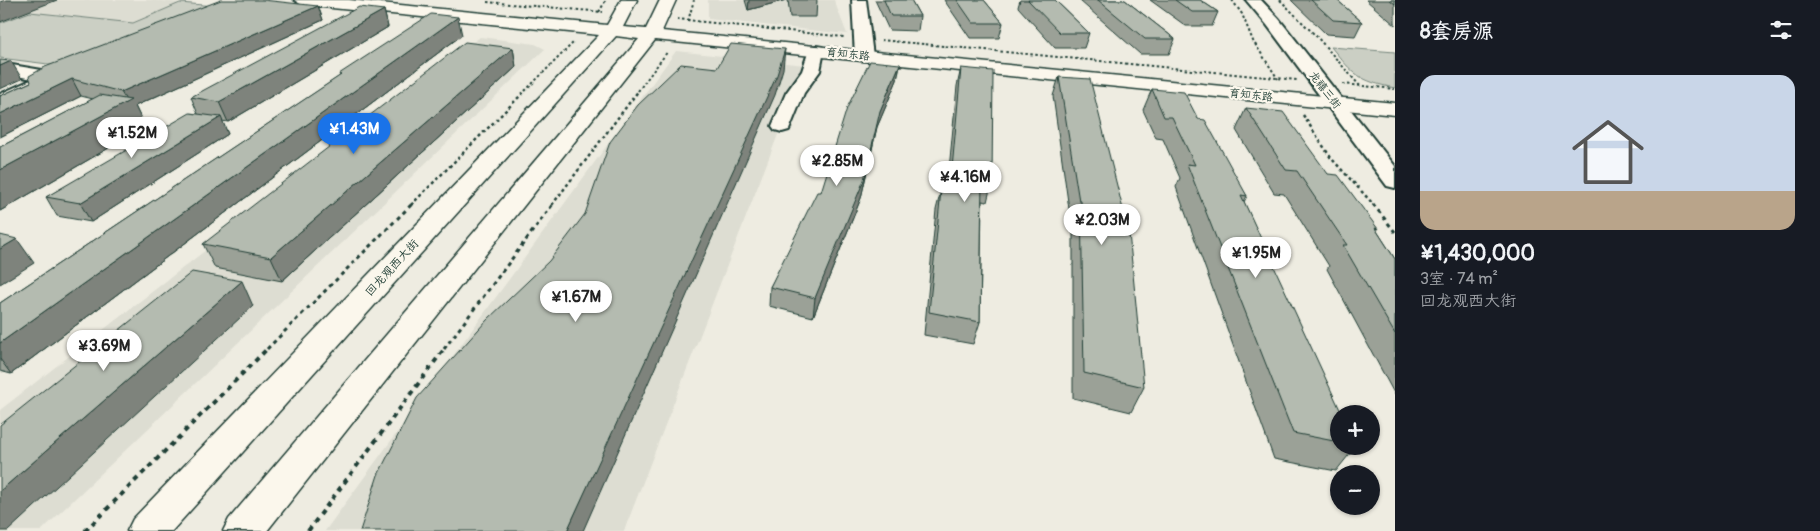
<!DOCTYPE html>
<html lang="zh">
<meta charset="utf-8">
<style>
body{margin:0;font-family:Pangolin,"LXGW WenKai TC",sans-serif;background:#242831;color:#f1f3f6;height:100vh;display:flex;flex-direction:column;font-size:19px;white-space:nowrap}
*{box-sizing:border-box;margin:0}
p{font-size:16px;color:#9ea1a6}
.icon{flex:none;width:28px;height:28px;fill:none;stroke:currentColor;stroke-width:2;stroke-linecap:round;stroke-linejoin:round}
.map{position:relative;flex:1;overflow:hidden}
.side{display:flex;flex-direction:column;background:#171b24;width:425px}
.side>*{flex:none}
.fabs{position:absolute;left:1330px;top:405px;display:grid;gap:10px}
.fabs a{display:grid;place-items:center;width:50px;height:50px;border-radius:50%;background:#171b24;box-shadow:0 1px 4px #0004;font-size:25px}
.price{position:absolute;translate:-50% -42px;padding:0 11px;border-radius:18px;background:#fff;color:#222;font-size:16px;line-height:32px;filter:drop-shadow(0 1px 2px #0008)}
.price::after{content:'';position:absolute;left:50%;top:30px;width:15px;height:11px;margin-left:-8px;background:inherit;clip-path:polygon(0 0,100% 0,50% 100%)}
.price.active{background:#1a73e8;color:#fff}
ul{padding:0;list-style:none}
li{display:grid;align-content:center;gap:10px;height:265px;padding:0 25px}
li+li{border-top:1px solid #363941}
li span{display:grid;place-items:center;height:155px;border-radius:15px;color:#555}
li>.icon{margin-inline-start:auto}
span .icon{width:90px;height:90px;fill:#fffc;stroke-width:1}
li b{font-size:21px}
h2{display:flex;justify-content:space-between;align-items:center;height:60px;padding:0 25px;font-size:21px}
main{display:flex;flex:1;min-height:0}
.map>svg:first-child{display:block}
.built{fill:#ddddd2}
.green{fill:#cbcfc4;stroke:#75867c}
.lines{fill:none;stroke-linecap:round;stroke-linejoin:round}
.minor-casing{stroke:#1f3d34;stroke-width:4}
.major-casing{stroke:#1f3d34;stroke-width:3}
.path-far3{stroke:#1f3d34;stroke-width:2;stroke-dasharray:2.5 2.5;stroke-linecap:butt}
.path-far2{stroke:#1f3d34;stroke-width:2.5;stroke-dasharray:3 3;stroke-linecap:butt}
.path-far1{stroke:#1f3d34;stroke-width:3;stroke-dasharray:4 4;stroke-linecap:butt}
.path{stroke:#1f3d34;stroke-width:4;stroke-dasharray:5 5;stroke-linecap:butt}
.minor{fill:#fbf7ec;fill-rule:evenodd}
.major{fill:#fbf7ec;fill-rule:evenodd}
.wall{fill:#9ba197;stroke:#1f3d34}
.shaded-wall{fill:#7e837b;stroke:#1f3d34}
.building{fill:#b4bbb0;stroke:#1f3d34}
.labels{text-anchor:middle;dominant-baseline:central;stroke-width:4.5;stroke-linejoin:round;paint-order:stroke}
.far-street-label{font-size:11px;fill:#1f3d34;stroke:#fbf7ec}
.street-label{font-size:12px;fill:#1f3d34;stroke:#fbf7ec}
</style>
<main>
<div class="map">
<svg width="1395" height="531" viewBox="0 0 1395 531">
<rect width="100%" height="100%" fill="#eeece1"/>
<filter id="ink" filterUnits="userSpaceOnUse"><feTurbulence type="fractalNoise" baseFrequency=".02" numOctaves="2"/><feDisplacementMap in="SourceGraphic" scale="10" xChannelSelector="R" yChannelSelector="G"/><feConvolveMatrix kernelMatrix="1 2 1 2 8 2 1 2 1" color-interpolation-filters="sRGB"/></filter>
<g filter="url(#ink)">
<!-- built -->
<g class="built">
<path d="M0,0h152l63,6 -215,52z"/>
<path d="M708,0h126l13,34 -139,-15z"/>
<path d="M480,37l55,7 10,5 -504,482h-41v-121z"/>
<path d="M676,51l129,14 -181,466h-299z"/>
</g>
<!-- green -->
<g class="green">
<path d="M180,3l35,3 -135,62 -80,-10v-35l30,-11 103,11z"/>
<path d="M1331,47l64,5v36c-36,-7 -41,-13 -64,-41z"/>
</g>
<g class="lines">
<!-- minor casing -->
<g class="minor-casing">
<g id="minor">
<path d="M852,0h14l7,56 -3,4h-12l-3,-4z"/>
<path d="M1246,0h15l18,19 116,147v22l-8,-2 -120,-161z"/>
<path d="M816,46l6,1 2,4 -4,20 -16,22 -15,37 -7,2 -7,-2 -3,-4 14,-33 16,-22 8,-24z"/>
<path d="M0,63l54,9 3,4 -5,8 -52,23v-13l33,-15 -33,-6z"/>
</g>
</g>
<!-- major casing -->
<g class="major-casing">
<path id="major" d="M294,0h55l258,25 14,-25h16l-14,27 23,2 14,-29h16l-14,31 733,72v12l-740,-75 -388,491h-44l6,-12 410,-480 -23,-3 -444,495h-45l6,-12 466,-484 -297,-30z"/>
</g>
<!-- path-far3 -->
<g class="path-far3">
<path d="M1232,0l10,14 11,27 25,38"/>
<path d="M1280,0l37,37 43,49"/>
<path d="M487,2l116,10"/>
<path d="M599,12l7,-12"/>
<path d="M677,19l167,18"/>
<path d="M688,21l6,-21"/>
<path d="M881,40l416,40"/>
<path d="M1343,84l52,5"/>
<path d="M525,91l49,-49"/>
<path d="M638,91l30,-40"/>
</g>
<!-- path-far2 -->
<g class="path-far2">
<path d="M1303,115l28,43 43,47"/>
<path d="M411,205l115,-115"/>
<path d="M552,205l87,-115"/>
</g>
<!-- path-far1 -->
<g class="path-far1">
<path d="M1373,204l22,28"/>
<path d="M267,349l145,-145"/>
<path d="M444,349l109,-145"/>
</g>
<!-- path -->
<g class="path">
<path d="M85,531l183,-183"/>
<path d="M308,531l137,-183"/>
</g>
<!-- minor -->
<use href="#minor" class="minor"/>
<!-- major -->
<use href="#major" class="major"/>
</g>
<!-- wall -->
<g class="wall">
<path d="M745,0h41l-38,10z"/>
<path d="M788,0h29l-1,17h-26z"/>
<path d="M875,0h36l9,16 -2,15 -29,-1z"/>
<path d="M944,0h40l19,23 -4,15h-29z"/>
<path d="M1020,0h35l34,33 -5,15h-29l-37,-41z"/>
<path d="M1080,0h45l50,39 -6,15h-29l-60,-53z"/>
<path d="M1150,0h50l18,12 -6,14h-26z"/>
<path d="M1291,0h46l25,22 -7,14 -29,-2z"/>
<path d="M1366,0h29v25z"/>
<path d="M318,6l5,14 -188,86 10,21 -145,84v-64l93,-48 -12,-3 -81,41v-41l31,-14z"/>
<path d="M384,10l4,17 -160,95 -6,-1 6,13 -137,88 -34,-6 -11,-19 152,-83 -7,-17z"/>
<path d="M462,35l-451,339 -11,-3v-68l340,-227 -1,-2z"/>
<path d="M513,48l3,19 -234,214 -67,-13 -12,-24z"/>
<path d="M900,64l-3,16 -20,47 -16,71 -48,119 -44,-11 1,-19 51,-95z"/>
<path d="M961,68l31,113 -5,21 -5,-1 -2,121 -7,22 -49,-9 12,-125 5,-20h6l10,-104z"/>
<path d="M1059,77l85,310 -13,25 -58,-14v-174l-2,-1 -18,-127z"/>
<path d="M1152,89l46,30 49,77 -3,6 95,212v32h17l-20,25 -62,-12 -98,-272 4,-9 -17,-39 -7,-1 -13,-28z"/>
<path d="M1246,108l82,66 50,55 -1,2 18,28v136l-68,-126 2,-3 -45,-72 -10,-1 -38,-63z"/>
</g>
<!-- shaded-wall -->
<g class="shaded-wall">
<path d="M6,0h51l-57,22v-20z"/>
<path d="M749,0h37l-38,10z"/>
<path d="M318,6l5,14 -188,86 10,21 -145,84v-41l127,-68 -6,-10z"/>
<path d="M384,10l4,17 -160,95 -9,-20z"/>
<path d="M458,17l4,18 -451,339 -11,-15v-16z"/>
<path d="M513,48l3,19 -234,214 -11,-24z"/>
<path d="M785,49l-2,20 -8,26 -192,436h-16z"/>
<path d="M11,61l11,18 -22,10v-23z"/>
<path d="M900,64l-3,16 -20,47 -16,71 -48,119 2,-19 65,-187z"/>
<path d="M72,79l9,17 -81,41v-23z"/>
<path d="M221,117l7,17 -137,88 -11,-19z"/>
<path d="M17,239l17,24 -34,21v-35z"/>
<path d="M242,281l11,25 -245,225h-8v-40z"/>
</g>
<!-- building -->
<g class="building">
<path d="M221,0h42l55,6 -197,86 -49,-13 -72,35v-18l31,-14 -2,-6 16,-9z"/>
<path d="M884,0h27l9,16h-29z"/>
<path d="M957,0h27l19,23h-30z"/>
<path d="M1028,0h27l34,33h-29z"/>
<path d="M1098,0h27l50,39h-30z"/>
<path d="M1175,0h25l18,12h-26z"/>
<path d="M1311,0h26l25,22 -29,-2z"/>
<path d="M1390,0h5v4z"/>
<path d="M359,7l25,3 -165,92 -28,-5z"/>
<path d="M431,14l27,3 -458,326v-40l341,-228 -2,-1z"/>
<path d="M465,42l48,6 -242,209 -68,-13z"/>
<path d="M731,44l54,5 -8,26 -210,456h-207l18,-56 39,-77 70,-78 62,-59 36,-47 25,-72 28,-37 43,-41 36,4z"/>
<path d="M0,60l11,1 -11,5z"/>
<path d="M870,61l30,3 -20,47 -16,69 -49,118 -45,-11 47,-95h4l26,-84z"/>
<path d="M961,68l32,3 -1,110 -10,-1 -2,142 -51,-10 12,-122 9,1z"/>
<path d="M1059,77l31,2 39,154 15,154 -60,-14 -3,-172h-2z"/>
<path d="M1152,89l32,3 14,27 7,1 42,76 -6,-1 101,219h-3v28l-46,-9 -106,-269 8,1 -23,-48h-8z"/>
<path d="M100,95l31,5 -131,70v-23z"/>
<path d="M1246,108l37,4 45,62 10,1 40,54 -3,-1 20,31v75l-52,-89h4l-50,-74 -11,-1z"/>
<path d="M190,113l31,4 -141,86 -34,-6z"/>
<path d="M0,235l17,4 -17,10z"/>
<path d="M192,272l50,9 -242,210v-66z"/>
</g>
</g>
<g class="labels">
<!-- far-street labels -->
<g class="far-street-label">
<text transform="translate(848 54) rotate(6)">育知东路</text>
<text transform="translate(1325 90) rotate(52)">龙禧三街</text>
<text transform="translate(1251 95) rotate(6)">育知东路</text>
</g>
<!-- street labels -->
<g class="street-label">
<text transform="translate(392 268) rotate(-47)">回龙观西大街</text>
</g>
</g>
</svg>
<div class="fabs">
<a>+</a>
<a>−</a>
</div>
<b class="price active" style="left:354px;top:155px">¥1.43M</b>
<b class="price" style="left:132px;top:159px">¥1.52M</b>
<b class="price" style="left:837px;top:187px">¥2.85M</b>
<b class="price" style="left:965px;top:203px">¥4.16M</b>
<b class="price" style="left:1102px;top:246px">¥2.03M</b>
<b class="price" style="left:1256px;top:279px">¥1.95M</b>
<b class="price" style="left:576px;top:323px">¥1.67M</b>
<b class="price" style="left:104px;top:372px">¥3.69M</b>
</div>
<section class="side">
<h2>8套房源<svg class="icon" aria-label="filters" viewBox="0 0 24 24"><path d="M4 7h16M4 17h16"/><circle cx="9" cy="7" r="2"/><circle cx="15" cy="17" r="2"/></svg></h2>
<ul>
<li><span style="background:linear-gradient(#c9d6e8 75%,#b9a48a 0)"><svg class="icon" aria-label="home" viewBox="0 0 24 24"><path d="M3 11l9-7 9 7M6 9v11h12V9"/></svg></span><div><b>¥1,430,000</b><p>3室 · 74 m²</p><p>回龙观西大街</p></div></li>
</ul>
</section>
</main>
